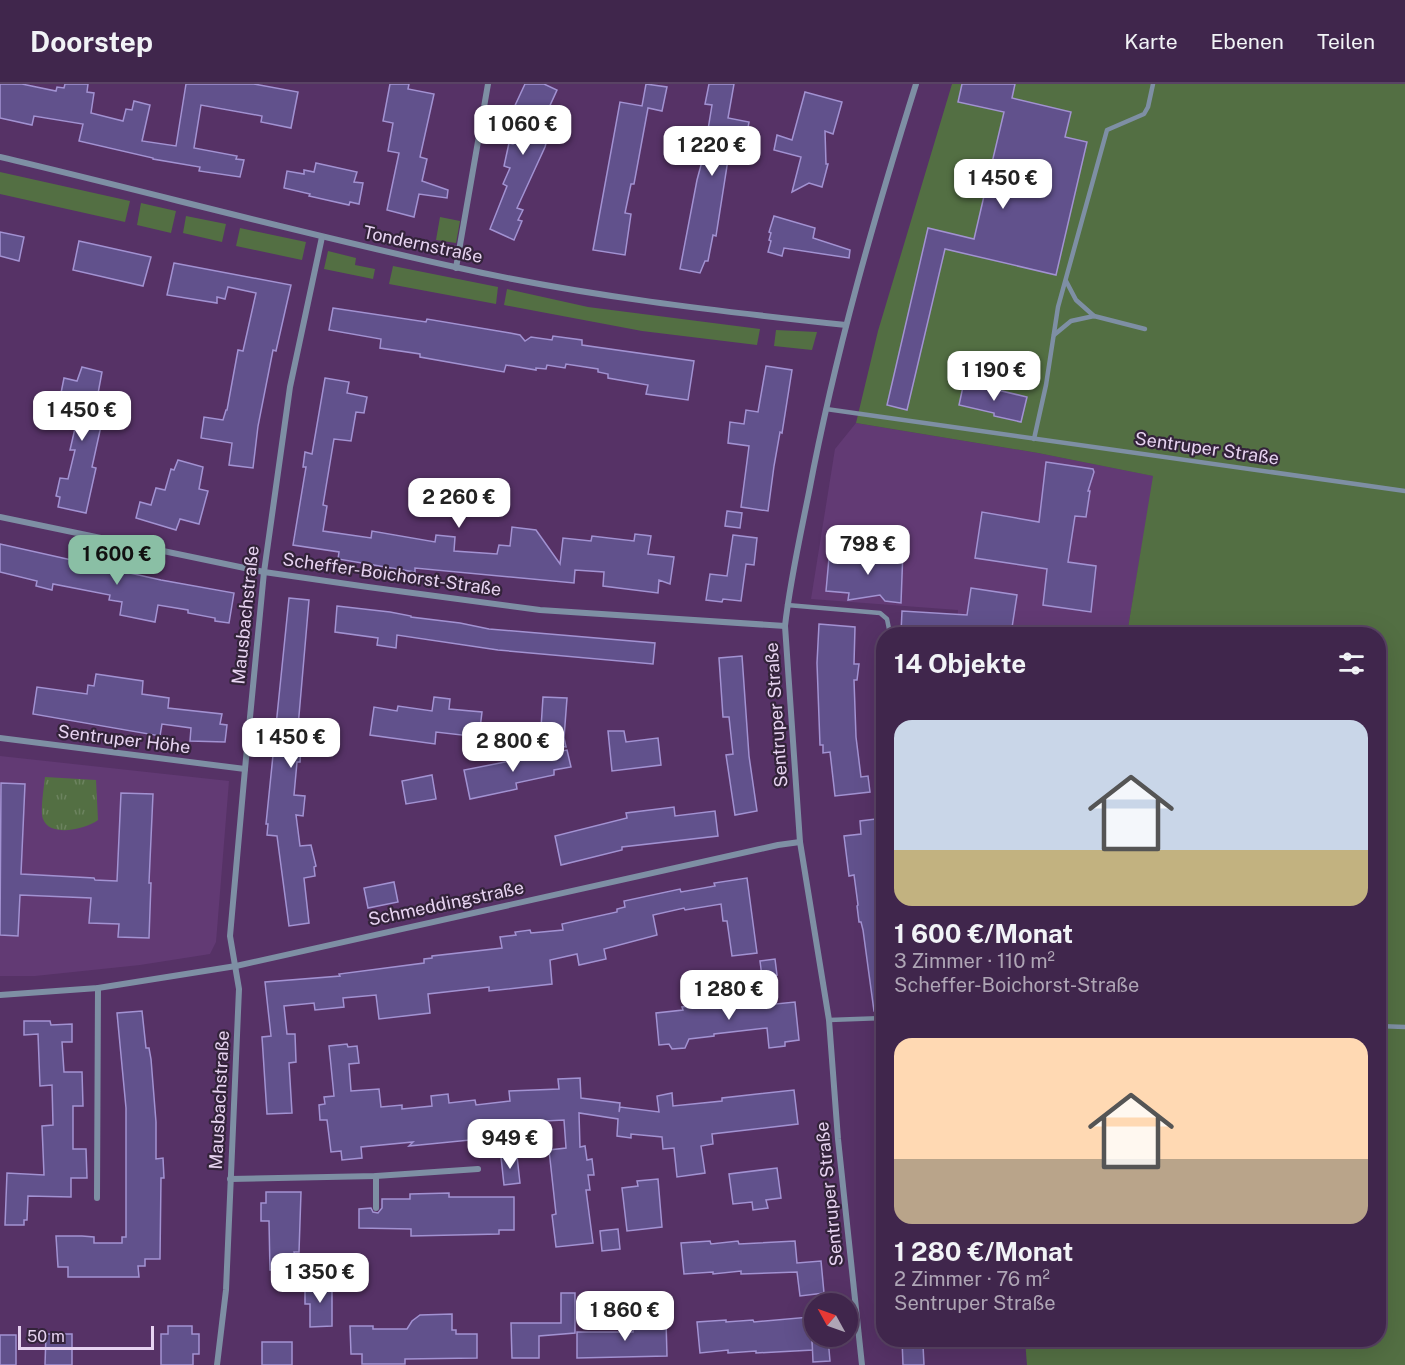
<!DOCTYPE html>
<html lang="de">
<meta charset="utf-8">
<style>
body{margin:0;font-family:"Public Sans",sans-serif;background:#472e53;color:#f1f3f6;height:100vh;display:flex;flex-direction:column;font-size:22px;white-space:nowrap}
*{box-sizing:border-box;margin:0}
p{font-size:20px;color:#aea5b5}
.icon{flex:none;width:33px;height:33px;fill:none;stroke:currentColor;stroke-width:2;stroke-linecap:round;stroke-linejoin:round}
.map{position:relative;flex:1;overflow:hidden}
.drawer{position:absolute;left:876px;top:543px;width:510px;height:720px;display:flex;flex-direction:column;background:#40264c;border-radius:24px;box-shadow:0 6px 24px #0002,0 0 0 2px #594364}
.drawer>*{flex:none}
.needle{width:39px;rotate:310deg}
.tools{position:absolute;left:804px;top:1209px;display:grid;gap:12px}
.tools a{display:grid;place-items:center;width:54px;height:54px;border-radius:50%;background:#40264c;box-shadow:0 6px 24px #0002,0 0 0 2px #594364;font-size:30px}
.scale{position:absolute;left:18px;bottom:15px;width:136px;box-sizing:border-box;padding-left:6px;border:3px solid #e7d3f1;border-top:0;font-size:16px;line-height:21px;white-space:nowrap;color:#e7d3f1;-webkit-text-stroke:4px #33233a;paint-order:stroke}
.price{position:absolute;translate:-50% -51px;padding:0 14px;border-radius:12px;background:#fff;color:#222;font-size:20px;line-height:39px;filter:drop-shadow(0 2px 3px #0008)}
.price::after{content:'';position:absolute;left:50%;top:36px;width:18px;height:14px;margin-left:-9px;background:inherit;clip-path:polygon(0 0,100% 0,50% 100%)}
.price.on{background:#8abfa5;color:#111}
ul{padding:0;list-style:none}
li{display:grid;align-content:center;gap:12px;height:318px;padding:0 18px}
li span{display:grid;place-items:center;height:186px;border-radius:18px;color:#555}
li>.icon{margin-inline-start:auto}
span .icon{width:108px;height:108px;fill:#fffc;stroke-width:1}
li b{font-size:26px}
h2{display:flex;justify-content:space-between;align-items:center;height:72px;padding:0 18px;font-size:26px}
header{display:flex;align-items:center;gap:36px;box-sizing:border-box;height:84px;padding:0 30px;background:#40264c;border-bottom:2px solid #594364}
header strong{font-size:28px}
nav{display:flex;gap:33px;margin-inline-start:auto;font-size:21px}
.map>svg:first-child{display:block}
.built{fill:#623a74}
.grass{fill:#536f43}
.park{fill:url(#park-tufts)}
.building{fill:#61518c;stroke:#a292d2;stroke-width:1.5}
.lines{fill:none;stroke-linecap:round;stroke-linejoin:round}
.lane{stroke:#7e8fa4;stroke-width:4.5}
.street{stroke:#7e8fa4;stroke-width:6}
.labels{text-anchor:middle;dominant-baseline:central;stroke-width:4.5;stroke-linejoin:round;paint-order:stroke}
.street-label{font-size:18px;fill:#e7d3f1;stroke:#33233a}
</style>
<header>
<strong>Doorstep</strong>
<nav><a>Karte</a><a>Ebenen</a><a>Teilen</a></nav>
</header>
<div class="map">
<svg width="1405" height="1281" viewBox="0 0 1405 1281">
<defs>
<pattern id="park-tufts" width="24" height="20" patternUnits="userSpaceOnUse" patternTransform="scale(1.5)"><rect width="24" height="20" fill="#536f43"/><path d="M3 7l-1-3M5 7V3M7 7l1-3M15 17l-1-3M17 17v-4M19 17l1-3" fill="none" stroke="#6c835f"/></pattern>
</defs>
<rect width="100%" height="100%" fill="#563266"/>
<!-- built -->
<g class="built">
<path d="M856,339l182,30 116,23 -27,158h-171l2,-24 -147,-11 24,-150z"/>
<path d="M0,672l229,25 -13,161 -6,12 -70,11 -105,11h-35z"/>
</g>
<!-- grass -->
<g class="grass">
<path d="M952,0h453v1281h-378l-2,-25h353v-706h-251l26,-158 -115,-23 -182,-30 22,-92z"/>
<path d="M0,88l130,29 -5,21 -125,-28z"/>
<path d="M141,119l35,8 -5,22 -34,-8z"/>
<path d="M186,132l40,8 -4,18 -39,-9z"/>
<path d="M440,133l20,4 -4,22 -20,-3z"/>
<path d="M240,144l66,14 -4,18 -66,-14z"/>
<path d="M328,167l28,7 -1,7 20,4 -2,10 -49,-10z"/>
<path d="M393,182l105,21 -2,17 -107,-20z"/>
<path d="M507,205l81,18 172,22 -3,16 -115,-14 -138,-26z"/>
<path d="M776,246l41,2 -5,18 -38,-4z"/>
</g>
<!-- park -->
<path class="park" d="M45,693l51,3 2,40c-12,9 -48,18 -55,-1 -3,-8 1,-32 2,-42z"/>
<!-- building -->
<g class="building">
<path d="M0,0h22l34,7 1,-4 7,1 1,-4h23l-1,8 7,1 -3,20 32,8 3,-12 6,1 2,-9 16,4 -8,36 34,5 10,-62h68l44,8 -7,36 -30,-6 1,-6 -61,-11 -7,43 43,8 -1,3 8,1 -4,17 -41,-6 1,-4 -47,-8v-1l-74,-17 4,-17 -49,-8 -2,9 -32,-7z"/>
<path d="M390,0h19l-1,5 26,5 -14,63 7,2 -5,22 26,9 -1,8 -28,-4 -5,23 -27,-7 12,-57 -11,-2 5,-28 -10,-2z"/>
<path d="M525,0h19l13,6 -21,46 11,4 -2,7 -28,61 6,2 -5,10 4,1 -8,19 -24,-11 17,-43 -4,-2 7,-16 -6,-2 5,-23 4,1 11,-25 -12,-7z"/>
<path d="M646,0l21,3 -5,24 -14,-3 -14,76h-3l-6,29 6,1 -6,41 -32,-5 27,-148 22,4z"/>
<path d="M709,0h25l-6,34 21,4 -5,28 -14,-3 -14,89 -3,-1 -5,26h-3l-5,12 -20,-4 17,-89 7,-26 8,-49 -7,-1z"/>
<path d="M962,0h53l-3,14 59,14 -6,25 22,5 -31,133 -111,-26 -38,161 -20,-5 41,-177 46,11 10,-43 -5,-1 6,-29 6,1 13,-55 -46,-10z"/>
<path d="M805,8l37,10 -9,32 -8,-3 1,33h2l-6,23 -13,-4 -17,9 9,-35 -27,-7 3,-15 15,5z"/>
<path d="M316,79l41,9 -3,10 9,1 -4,21 -9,-2 -1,3 -40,-9 1,-2 -26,-6 3,-17 17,3v-4l10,2z"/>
<path d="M774,132l41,12 -2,10 37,12 -1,8 -65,-10 -2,8 -14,-4 3,-11 -2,-1 2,-7 -2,-1z"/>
<path d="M0,148l24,5 -5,24 -19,-5z"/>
<path d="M79,157l72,16 -8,29 -70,-16z"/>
<path d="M174,179l117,22 -15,66 -3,-1 -15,76 -5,42 -24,-3 3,-22 -31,-5 3,-21 19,3 3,-10h1l11,-60 5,1 13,-58 -28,-6 -3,12 -8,-2v6l-50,-8z"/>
<path d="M333,224l93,14 1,-3 83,14 10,2 5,6 6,-4 21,3 1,-4 29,4v5l112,16 -6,39 -42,-6 2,-9 -40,-7v-4l-10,-2v-3l-32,-5 -1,4 -18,-3 -1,4 -10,-1v2l-30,-5 -2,7 -84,-15v-3l-40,-6 1,-9 -52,-9z"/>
<path d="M766,282l26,4 -10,63 -2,-1 -6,34 -6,45 -27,-4 8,-61 -21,-3 2,-21 14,2 2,-14 12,2z"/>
<path d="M82,283l20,5 -8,43 9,2 -11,50 4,1 -10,45 -28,-6 2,-10 -4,-1 4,-18 8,1 7,-29h-5l12,-52 -21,-5 3,-15 13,3z"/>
<path d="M325,294l24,4 -2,11 20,4 -3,16 -8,-1 -5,29 -17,-2 -11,66 4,1 -4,25 48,7 1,-7 63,11 1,-7 19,2 -1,14 43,3 2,-9 11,1 2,-19 24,3 24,34 3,-26 28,3 1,-5 42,5 1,-7 16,2 -3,18 26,3 -4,27 -11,-4 -1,13 -55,-7 1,-14 -29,-2 -1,13 -159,-15v4l-77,-13 1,-7 -46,-7 13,-78h-3l2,-15 7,2z"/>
<path d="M964,298l63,15 -6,25 -27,-6v-3l-35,-8z"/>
<path d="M178,376l25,7 -4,22 9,2 -9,33 -19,-5 -4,11 -40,-12 4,-16 11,3 5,-17 9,2 6,-21 3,1z"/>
<path d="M1046,378l47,7 1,3 -6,19h2l-4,26 -11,-1 -7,46 28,4 -5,46 -48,-7 4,-36 -72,-11 7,-46 57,10z"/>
<path d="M727,427l15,2 -2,15 -15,-2z"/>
<path d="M733,451l24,3 -3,27 -8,-1 -5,37 -18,-2 -1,3 -16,-2 4,-26 17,2z"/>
<path d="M0,460l161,36 73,13 -5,30 -14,-2v-3l-27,-5v-3l-30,-5 -3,17 -35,-7 2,-13 -13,-2 1,-5 -57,-11 -1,6 -16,-4 1,-5 -37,-9z"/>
<path d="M873,463l30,3 -2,53 -16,-2 -5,-6 -32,5 1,-7 -23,-2 3,-33 44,2z"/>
<path d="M971,504l46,7 -6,39h-44l-29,-4v4h-35l1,-1 -3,-1 1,-21 65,4z"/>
<path d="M289,514l20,2 -11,127 13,2 -2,20 -8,-1 -1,14h-3l-3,33 11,1 -2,20 -7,-1 4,31 11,-1 5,21 -2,1 1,9 -11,2 5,45 -20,3 -12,-90 -10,-1 1,-11h-2z"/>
<path d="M337,522l53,6 21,4v1l49,6 29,6 166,14 -2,21 -155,-14 -101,-15 -1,13 -19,-3 1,-7 -43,-6z"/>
<path d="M819,540l36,3 -1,37h5l-2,16h-3l2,57 5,40 7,-1 2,16 -35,4 -5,-44 -7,1v-8h-3l-3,-82z"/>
<path d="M742,572l7,100 8,55 -22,4 -9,-60 7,-1 -4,-37h-6l-4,-59z"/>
<path d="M96,590l47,7 -1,13 27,4 -1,10 54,6 -2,10 7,1 -2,17 -35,-1 1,-13 -29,-4 -2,12 -127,-22 4,-27 50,7 1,-9 6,1z"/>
<path d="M434,613l16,2 -1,10 33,3 -3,25 -43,-5 -1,12 -65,-9 4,-28 23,4 1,-5 34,5z"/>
<path d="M543,613l24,1 -3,40 2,9 -65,-8 40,-11z"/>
<path d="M608,647h16l2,11 32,-4 3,27 -49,6z"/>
<path d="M567,666l4,17 -17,3v5l-38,8 1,6 -47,10 -6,-29z"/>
<path d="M432,691l4,24 -30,5 -4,-23z"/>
<path d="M1,699l24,1 -4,90 73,4 1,2 22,1 4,-88 32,1 -4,89h2l-2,55 -31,-1 1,-13 -30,-1 2,-25 -71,-3 -2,41 -18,-1z"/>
<path d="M674,723l1,9 40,-5 3,25 -96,11v3l-61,15 -6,-29 72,-18 -1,-5z"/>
<path d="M884,734v15h-5l5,37v141h-10l-11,-81 -2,-8h-2l-2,-16 1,-1 -4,-30 -5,1 -5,-40 17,-2 -1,-13z"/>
<path d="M747,794l10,75 -25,3 -5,-35h-4l-2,-17 -36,6 -1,-2 -31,7 4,20 -53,14 2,10 -27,6 -2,-11 -27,6 2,24 -63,7v-4l-61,7 2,19 -51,6 -3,-24 -33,3 1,9 -29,3 -1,-7 -30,3 3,28h8l1,28 -7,1 3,50 -25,1 -5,-77 9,-1 -6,-54 75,-6 -1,-2 85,-11v-4l8,-1v-2l70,-8 -2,-11 16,-2 -1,-3 15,-2 1,3 32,-3 -1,-6 55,-12v-3l8,-2 -1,-6 56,-12 1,3 34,-6 -1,-3z"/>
<path d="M394,798l4,20 -30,6 -4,-20z"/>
<path d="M775,875l2,16 -15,2 -2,-16z"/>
<path d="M764,908l2,13 29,-3 4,38 -14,2v4l-16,2 -2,-20 -53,6v2l-25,3 -4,9 -13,1 -3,-5 -10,1 -3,-32 27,-3 -1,-3 28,-3 -1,-3 27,-3v-3z"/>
<path d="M142,927l4,37h3l2,11 5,63v37l7,-1 1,20h-3l-1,81h-15v7h-7l1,11h-71v-10h-10l-2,-31h26l12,1v6h28v-6h4v-129l-9,-95z"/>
<path d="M24,937h26l1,4 21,-1v18h-10l2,30h18l1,34h-10v43h13l1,29h-16v19l-43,-1 -1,24h-3v5h-19l2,-52 37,2 -2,-49 11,-1 -1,-40 -12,1 -2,-52 -14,1z"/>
<path d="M347,960l1,3 9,-1 2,17 -10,1 2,27 28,-2 2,18 21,-2v4l30,-3 -1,-10 17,-2 1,9 26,-3 1,5 34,-4 -1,-10 50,-2 -1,-10 22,-1 1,20 39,5 -1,9 1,-5 39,5 -2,-16 15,-3 1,13 49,-5v-3l72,-8 4,34 -86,10 1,10 -12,2 4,27 -28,4 -3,-29 -11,1 -1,-12 -31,-3v4l-14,-2 1,-17 -39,-6 1,34 5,-1 2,14 5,-1 2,16h-6l2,15h-4l7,53 -37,4 -4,-32 4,-1 -7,-64 17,-2 -2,-28 -59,3 2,18 -27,3v-5l-71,7 4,-4 -52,5 1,11 -20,2 -1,-9 -10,1 -4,-32h-7l-1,-15 6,-1 -1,-7 10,-1 -5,-50z"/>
<path d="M517,1072l3,27 -16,2 -3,-28z"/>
<path d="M777,1084l4,30 -15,2 2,8 -15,2 -1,-8 -19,2 -4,-30z"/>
<path d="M658,1095l4,48 -35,4 -5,-43 16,-2 -1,-5z"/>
<path d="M266,1108h35l-2,60h-5l3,18h-27l-1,-49h-8v-18h5z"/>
<path d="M449,1109v4h65v33h-15v4l-88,2v-7l-52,-1v-19l12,-1 2,4 5,1 4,-5v-9h28v-5z"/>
<path d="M618,1145l2,20 -18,2 -2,-20z"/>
<path d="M710,1157l1,3 27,-3 1,3 56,-3 2,22 24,-2 3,32 -24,3 -3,-24 -56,2v-3l-28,3v-2l-29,2 -3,-31z"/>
<path d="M305,1200h27v42l-22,1v-23h-5z"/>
<path d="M561,1209h14v40l-36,3v22h-27l-1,-35h50z"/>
<path d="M452,1230v16h4v4h21v24l-72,1v5h-43v-10h-11l-1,-28h23v3h34l5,-8 8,-6z"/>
<path d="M810,1233l3,33 -57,3v-2l-28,2v-3l-28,3 -3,-31 29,-2v2l27,-2 1,2z"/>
<path d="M666,1236l1,36 -90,2v-26h56v-11z"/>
<path d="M168,1242h24v8h7v20h-6v11h-32v-31h7z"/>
<path d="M46,1250h26v31h-27z"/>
<rect x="0" y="1251" width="16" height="30"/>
<path d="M828,1254l2,23 -17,1 -1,-23z"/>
<path d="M902,1256h16l1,5h4l1,20h-21z"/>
<rect x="262" y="1258" width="30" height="23"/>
</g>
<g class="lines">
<!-- lane -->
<g class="lane">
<path d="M1066,197l10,19 18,16"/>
<path d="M1054,251l17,-14 23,-5 51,13"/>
<path d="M826,325l579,82"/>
<path d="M1034,355l12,-54 12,-78 49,-177 37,-16 4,-7 5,-23"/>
<path d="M787,521l93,8 7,6 3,15"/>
<path d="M881,626l3,-18"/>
<path d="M829,936l55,-2"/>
<path d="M1378,942l27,1"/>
</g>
<!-- street -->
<g class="street">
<path d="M0,73c152,36 303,77 455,110 129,29 261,44 391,58"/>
<path d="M456,184l32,-184"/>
<path d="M0,433l264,55 104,15 172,23 245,16"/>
<path d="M0,654l245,31"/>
<path d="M0,911l98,-7 138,-22 542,-121 22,-3"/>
<path d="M376,1092v32"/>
<path d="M230,1095l146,-3 102,-7"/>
<path d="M97,1114l1,-210"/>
<path d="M217,1281l9,-75 13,-301 -9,-53 15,-167 19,-197 26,-185 32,-150"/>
<path d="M862,1281l-24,-226 -9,-119 -29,-178 -15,-216c5,-45 15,-89 24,-134 26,-138 65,-274 107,-408"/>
</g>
</g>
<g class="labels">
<!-- street labels -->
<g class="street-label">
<text transform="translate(423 160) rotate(12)">Tondernstraße</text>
<text transform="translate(1207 364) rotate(8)">Sentruper Straße</text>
<text transform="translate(392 490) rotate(8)">Scheffer-Boichorst-Straße</text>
<text transform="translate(245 531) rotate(-84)">Mausbachstraße</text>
<text transform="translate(776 631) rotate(-94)">Sentruper Straße</text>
<text transform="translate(124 655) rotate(7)">Sentruper Höhe</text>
<text transform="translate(446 819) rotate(-12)">Schmeddingstraße</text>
<text transform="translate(219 1016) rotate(-87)">Mausbachstraße</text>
<text transform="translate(829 1110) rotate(-96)">Sentruper Straße</text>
</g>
</g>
</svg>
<div class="tools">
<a><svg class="needle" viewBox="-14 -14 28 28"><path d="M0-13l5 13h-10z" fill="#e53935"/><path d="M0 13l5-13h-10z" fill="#aea5b5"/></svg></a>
</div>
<div class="scale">50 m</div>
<b class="price" style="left:523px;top:72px">1 060 €</b>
<b class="price" style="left:712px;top:93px">1 220 €</b>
<b class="price" style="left:1003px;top:126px">1 450 €</b>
<b class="price" style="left:994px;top:318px">1 190 €</b>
<b class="price" style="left:82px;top:358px">1 450 €</b>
<b class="price" style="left:459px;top:445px">2 260 €</b>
<b class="price" style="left:868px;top:492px">798 €</b>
<b class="price on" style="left:117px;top:502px">1 600 €</b>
<b class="price" style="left:291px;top:685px">1 450 €</b>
<b class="price" style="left:513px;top:689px">2 800 €</b>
<b class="price" style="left:729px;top:937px">1 280 €</b>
<b class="price" style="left:510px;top:1086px">949 €</b>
<b class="price" style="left:320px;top:1220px">1 350 €</b>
<b class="price" style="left:625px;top:1258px">1 860 €</b>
<section class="drawer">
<h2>14 Objekte<svg class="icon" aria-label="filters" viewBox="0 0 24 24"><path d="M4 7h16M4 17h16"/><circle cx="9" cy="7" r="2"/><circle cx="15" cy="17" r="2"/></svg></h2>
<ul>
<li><span style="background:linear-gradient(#c9d6e8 70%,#c2b280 0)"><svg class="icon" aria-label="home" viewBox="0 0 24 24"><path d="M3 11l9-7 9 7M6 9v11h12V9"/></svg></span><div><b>1 600 €/Monat</b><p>3 Zimmer · 110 m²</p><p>Scheffer-Boichorst-Straße</p></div></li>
<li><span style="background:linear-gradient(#ffd9b3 65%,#b9a48a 0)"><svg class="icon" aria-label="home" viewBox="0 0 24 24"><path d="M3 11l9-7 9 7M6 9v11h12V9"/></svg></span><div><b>1 280 €/Monat</b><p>2 Zimmer · 76 m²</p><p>Sentruper Straße</p></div></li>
</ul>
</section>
</div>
